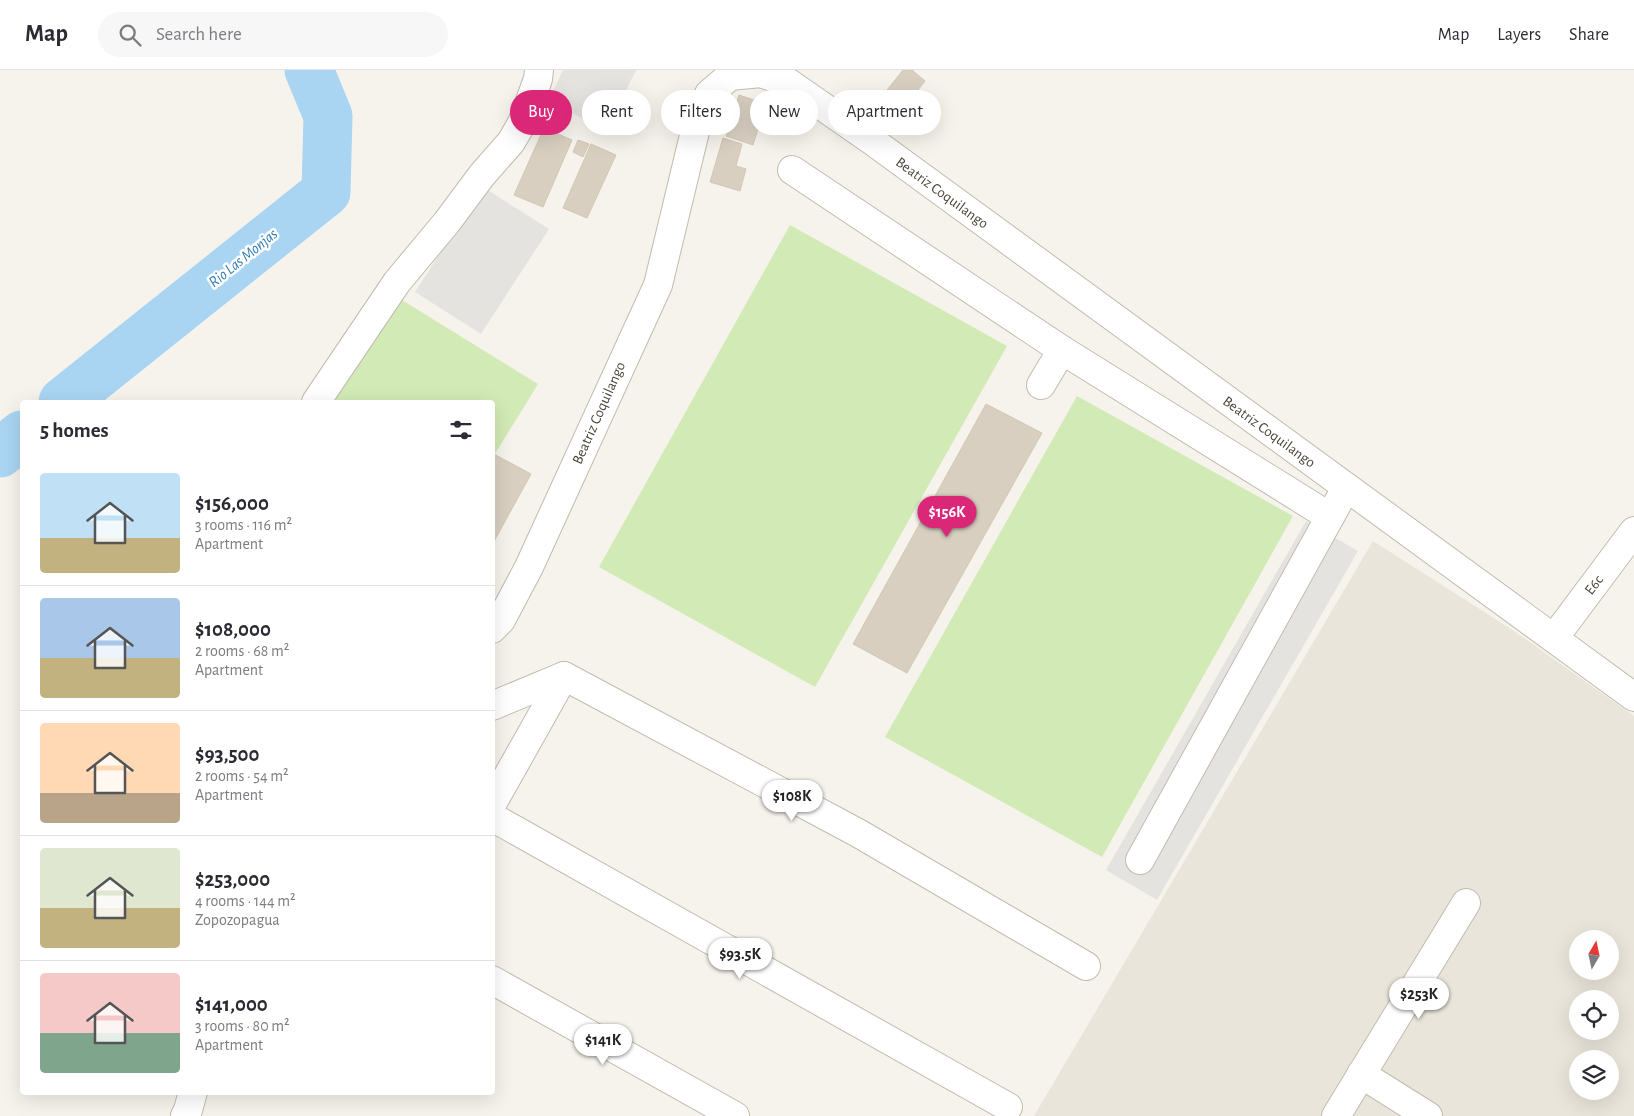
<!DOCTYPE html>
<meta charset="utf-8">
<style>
body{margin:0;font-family:"Alegreya Sans",sans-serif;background:#f7f7f7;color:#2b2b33;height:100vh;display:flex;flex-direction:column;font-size:19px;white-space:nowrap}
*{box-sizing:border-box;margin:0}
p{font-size:16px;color:#7c7c81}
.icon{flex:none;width:28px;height:28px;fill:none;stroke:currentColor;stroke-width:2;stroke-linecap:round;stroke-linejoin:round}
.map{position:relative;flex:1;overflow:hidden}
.details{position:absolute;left:20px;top:330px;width:475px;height:695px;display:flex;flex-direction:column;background:#fff;border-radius:5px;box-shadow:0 5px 20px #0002}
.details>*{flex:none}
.hud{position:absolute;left:510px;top:20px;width:475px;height:45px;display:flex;gap:10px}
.needle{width:32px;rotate:9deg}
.controls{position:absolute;left:1569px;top:860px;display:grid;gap:10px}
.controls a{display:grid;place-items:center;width:50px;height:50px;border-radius:50%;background:#fff;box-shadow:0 5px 20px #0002;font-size:25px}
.price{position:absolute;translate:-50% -42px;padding:0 11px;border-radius:18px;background:#fff;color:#222;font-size:16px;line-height:32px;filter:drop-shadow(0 1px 2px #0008)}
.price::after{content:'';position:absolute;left:50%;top:30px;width:15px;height:11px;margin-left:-8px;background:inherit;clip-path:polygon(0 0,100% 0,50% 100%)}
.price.on{background:#db2777;color:#fff}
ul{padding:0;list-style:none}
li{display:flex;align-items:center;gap:15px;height:125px;padding:0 20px}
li+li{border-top:1px solid #e1e1e2}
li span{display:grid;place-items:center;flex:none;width:140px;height:100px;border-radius:5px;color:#555}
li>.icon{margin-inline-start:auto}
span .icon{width:60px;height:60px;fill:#fffc;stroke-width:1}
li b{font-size:21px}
h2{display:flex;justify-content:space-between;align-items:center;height:60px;padding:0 20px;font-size:21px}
.tag{padding:0 18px;border-radius:22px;background:#fff;box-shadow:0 5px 20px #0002;font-size:18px;line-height:45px}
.tag.on{background:#db2777;color:#fff}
header{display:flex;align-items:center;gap:30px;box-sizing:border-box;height:70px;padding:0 25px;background:#fff;border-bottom:1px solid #e1e1e2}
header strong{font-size:24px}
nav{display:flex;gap:28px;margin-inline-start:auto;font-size:18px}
.search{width:350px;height:45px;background:#f7f7f7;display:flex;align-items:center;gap:12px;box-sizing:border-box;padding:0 18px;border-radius:28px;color:#7c7c81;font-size:19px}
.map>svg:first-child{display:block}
.residential{fill:#eae5da;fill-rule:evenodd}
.green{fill:#d2eab5}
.parking{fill:#e5e3e0}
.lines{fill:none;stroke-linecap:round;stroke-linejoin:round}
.river{stroke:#a9d4f2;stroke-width:49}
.building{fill:#d8cfc1;stroke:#d3c7b4}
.minor-casing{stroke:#c2bbae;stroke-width:30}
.minor{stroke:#fff;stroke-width:28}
.labels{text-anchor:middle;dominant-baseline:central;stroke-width:5;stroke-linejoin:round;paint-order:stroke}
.street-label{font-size:15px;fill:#4b4439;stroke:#fff}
.water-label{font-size:16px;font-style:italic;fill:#2e7ab2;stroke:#fff}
</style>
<header>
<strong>Map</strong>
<div class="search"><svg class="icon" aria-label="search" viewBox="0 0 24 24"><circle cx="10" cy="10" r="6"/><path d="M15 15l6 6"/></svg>Search here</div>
<nav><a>Map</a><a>Layers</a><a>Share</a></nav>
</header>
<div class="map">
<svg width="1634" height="1046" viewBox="0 0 1634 1046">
<rect width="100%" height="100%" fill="#f6f3ec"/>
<!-- residential -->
<path class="residential" d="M1373,471l141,90 120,85v400h-600zM1578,869h32v32h-32zM1578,929h32v32h-32zM1578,989h32v32h-32z"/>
<!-- green -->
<g class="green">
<path d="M790,155l217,121 -192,341 -216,-120z"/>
<path d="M397,227l141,87 -45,73 -1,-55h-161z"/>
<path d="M1077,326l216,120 -191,341 -217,-120z"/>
</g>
<!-- parking -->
<g class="parking">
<path d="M563,0h73l-29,60 -59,-28z"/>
<path d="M483,117l66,42 -68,105 -66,-42z"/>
<path d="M1306,451l52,30 -201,349 -51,-30z"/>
</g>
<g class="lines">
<!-- river -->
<g class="river">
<path d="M63,332l263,-210 2,-76 -19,-46"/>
<path d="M0,383l22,-18"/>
</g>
</g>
<!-- building -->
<g class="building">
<path d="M903,0h9l13,11 -38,48 -19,-15z"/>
<path d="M739,25l27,9 -13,41 -27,-9z"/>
<path d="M544,58l28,12 -29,67 -29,-12z"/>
<path d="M723,68l19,6 -6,22 10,3 -6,22 -30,-9z"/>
<path d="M578,70l11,4 -6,13 -10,-5z"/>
<path d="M591,74l25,11 -29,63 -24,-10z"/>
<path d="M986,334l56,29 -135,240 -54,-29z"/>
<path d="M492,383l39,21 -39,71z"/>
</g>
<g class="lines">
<!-- minor casing -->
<g class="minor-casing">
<g id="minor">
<path d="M792,100l270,180"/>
<path d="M1041,315l21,-35 268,167"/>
<path d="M316,332l81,-120 50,-60 35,-47 29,-33 11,-19 16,-44 1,-9"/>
<path d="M492,559l9,-9 28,-53 129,-282 39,-162 12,-29 21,-18 31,-3 28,10 82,57 763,557"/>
<path d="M1554,568l80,-107"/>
<path d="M492,636l72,-30 294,157 228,133"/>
<path d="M492,734l72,-128"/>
<path d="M492,747l516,290"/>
<path d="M1140,790l206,-372"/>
<path d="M492,910l243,136"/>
<path d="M1361,1004l67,42"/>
<path d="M185,1046l3,-6 5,-18"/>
<path d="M1336,1046l130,-213"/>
</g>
</g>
<!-- minor -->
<use href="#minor" class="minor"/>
</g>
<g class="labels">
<!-- street labels -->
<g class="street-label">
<text transform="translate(942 123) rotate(36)">Beatriz Coquilango</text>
<text transform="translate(599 343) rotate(-66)">Beatriz Coquilango</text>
<text transform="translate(1269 362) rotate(36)">Beatriz Coquilango</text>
<text transform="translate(1594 515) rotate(-53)">E6c</text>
</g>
<!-- water labels -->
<g class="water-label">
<text transform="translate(243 188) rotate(-39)">Rio Las Monjas</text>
</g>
</g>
</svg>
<div class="controls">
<a><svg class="needle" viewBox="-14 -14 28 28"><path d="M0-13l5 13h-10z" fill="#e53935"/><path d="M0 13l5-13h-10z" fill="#7c7c81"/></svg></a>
<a><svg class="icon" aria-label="locate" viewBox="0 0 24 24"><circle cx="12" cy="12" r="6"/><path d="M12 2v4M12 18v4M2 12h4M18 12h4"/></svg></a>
<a><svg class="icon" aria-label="layers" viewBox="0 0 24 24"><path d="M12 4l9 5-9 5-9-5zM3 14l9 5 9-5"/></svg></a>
</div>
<b class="price on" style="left:947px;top:468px">$156K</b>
<b class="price" style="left:792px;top:752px">$108K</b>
<b class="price" style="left:740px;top:910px">$93.5K</b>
<b class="price" style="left:1419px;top:950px">$253K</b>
<b class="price" style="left:603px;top:996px">$141K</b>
<div class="hud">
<a class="tag on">Buy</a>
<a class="tag">Rent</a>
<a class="tag">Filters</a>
<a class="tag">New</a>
<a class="tag">Apartment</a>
</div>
<section class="details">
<h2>5 homes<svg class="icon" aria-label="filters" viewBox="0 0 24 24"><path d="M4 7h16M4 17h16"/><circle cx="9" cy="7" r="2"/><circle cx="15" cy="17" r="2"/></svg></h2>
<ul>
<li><span style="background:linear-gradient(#bfe0f5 65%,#c2b280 0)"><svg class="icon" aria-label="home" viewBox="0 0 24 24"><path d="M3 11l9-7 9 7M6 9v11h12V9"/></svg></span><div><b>$156,000</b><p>3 rooms · 116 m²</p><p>Apartment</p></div></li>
<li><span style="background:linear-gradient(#a9c7e8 60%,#c2b280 0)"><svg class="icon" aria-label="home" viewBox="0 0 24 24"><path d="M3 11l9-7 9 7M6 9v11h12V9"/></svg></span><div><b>$108,000</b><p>2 rooms · 68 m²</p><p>Apartment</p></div></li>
<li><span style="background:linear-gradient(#ffd9b3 70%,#b9a48a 0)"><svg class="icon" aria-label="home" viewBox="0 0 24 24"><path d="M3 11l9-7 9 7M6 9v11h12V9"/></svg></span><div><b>$93,500</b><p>2 rooms · 54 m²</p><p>Apartment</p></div></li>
<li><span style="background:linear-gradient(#dfe7d0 60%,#c2b280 0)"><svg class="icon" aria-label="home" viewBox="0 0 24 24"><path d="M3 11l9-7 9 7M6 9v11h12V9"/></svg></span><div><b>$253,000</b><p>4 rooms · 144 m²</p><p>Zopozopagua</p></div></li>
<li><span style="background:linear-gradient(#f6c9c9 60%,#7fa58c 0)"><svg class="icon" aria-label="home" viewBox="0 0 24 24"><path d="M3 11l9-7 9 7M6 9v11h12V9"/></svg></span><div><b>$141,000</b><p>3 rooms · 80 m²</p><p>Apartment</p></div></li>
</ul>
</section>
</div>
